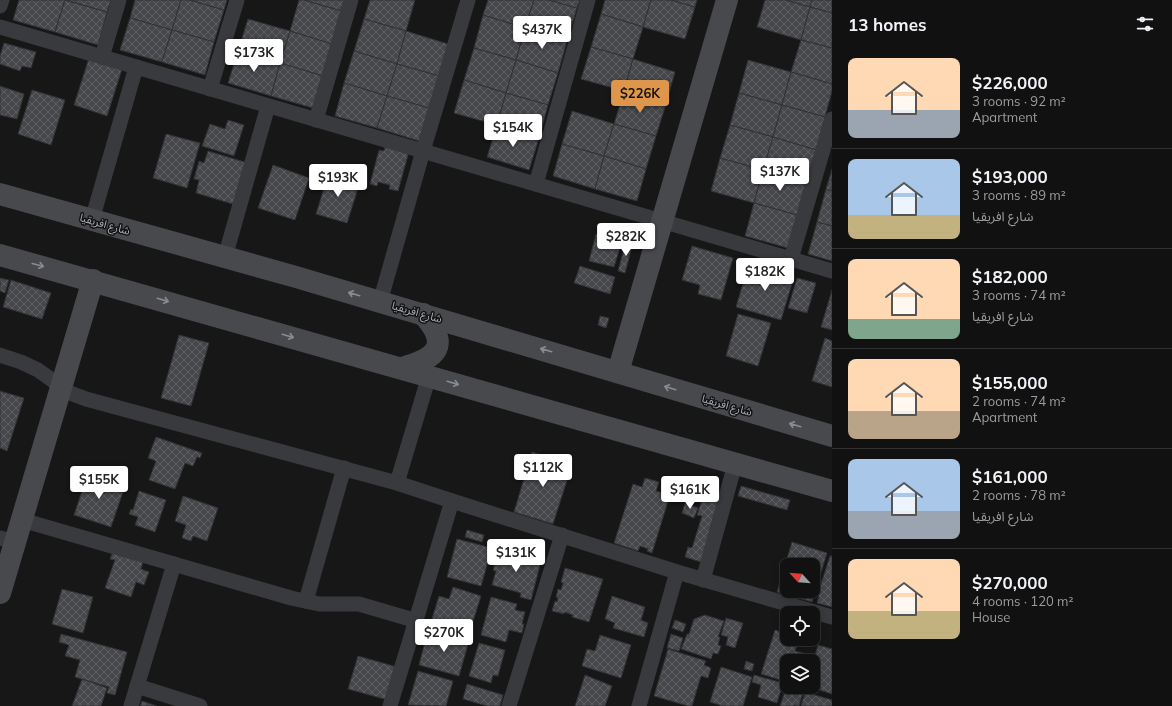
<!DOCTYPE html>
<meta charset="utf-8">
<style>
body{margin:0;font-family:Mulish,"Noto Sans Arabic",sans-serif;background:#1e1f20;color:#f1f3f6;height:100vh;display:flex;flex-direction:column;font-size:15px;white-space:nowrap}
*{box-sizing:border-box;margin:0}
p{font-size:13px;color:#9c9d9f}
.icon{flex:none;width:22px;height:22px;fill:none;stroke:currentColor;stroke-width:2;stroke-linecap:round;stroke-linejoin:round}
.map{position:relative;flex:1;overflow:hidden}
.sheet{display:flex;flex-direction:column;background:#111112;width:340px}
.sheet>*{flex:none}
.needle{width:26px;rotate:296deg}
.fabs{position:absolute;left:780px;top:558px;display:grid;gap:8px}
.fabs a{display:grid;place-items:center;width:40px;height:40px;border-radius:8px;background:#111112;box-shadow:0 2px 10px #0003,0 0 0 1px #303132;font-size:20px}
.price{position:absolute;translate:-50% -34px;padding:0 9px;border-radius:4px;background:#fff;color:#222;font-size:13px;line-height:26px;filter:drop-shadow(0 1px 2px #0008)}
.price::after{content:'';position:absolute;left:50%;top:24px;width:12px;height:9px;margin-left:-6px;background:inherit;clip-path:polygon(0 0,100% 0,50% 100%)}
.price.current{background:#dd964b;color:#111}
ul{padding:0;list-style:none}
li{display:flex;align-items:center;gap:12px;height:100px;padding:0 16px}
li+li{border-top:1px solid #303132}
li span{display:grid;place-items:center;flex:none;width:112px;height:80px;border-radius:8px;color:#555}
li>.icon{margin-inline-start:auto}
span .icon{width:48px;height:48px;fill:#fffc;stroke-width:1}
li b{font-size:17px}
h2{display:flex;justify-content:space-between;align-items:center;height:48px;padding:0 16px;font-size:17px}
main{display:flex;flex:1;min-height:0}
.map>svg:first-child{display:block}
.building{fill:url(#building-cross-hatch);stroke:#313234;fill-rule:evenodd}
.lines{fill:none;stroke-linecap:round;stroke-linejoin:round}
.street{stroke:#383a3d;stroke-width:15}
.secondary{stroke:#47494d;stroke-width:22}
.oneway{stroke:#888c92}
.labels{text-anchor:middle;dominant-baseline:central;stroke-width:3;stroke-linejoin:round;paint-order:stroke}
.street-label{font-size:11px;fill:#abb0b7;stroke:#121213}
</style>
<main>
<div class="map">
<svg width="832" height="706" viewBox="0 0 832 706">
<defs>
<pattern id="building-cross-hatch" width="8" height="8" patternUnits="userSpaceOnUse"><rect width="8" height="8" fill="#46474b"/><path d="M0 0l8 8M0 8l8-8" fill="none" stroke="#5e5f63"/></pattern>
</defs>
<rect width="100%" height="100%" fill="#171718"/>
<!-- building -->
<g class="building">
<path d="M19,0h46l-10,32 -42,-12z"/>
<path d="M65,0l42,12 -9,33 -43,-13z"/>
<path d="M66,0h45l-4,12z"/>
<path d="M135,0h46l-9,30 -42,-12z"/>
<path d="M181,0h9l34,10 -10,32 -42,-12z"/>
<path d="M190,0h37l-3,10z"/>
<path d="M299,0h5l38,11 -10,33 -42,-13z"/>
<path d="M304,0h41l-3,11z"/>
<path d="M370,0h45l-9,31 -42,-12z"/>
<path d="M488,0h46l-9,28 -42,-13z"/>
<path d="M534,0h15l28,8 -10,33 -42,-13z"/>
<path d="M549,0h31l-3,8z"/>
<path d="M605,0h46l-8,27 -42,-13z"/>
<path d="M651,0h20l24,7 -10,32 -42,-12z"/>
<path d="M671,0h26l-2,7z"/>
<path d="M765,0h21l24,7 -9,33 -44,-13z"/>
<path d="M786,0h26l-2,7z"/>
<path d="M812,0h20v13l-22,-6z"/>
<path d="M810,7l22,6v35l-31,-8z"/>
<path d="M601,14l42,13 -10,32 -42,-12z"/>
<path d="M483,15l42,13 -9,32 -42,-12z"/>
<path d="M130,18l42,12 -10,32 -42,-12z"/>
<path d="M248,19l42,12 -10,32 -42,-12z"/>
<path d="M364,19l42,12 -9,33 -43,-13z"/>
<path d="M525,28l42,13 -9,32 -42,-13z"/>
<path d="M172,30l42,12 -9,33 -43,-13z"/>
<path d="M290,31l42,13 -9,32 -43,-13z"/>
<path d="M406,31l42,13 -9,32 -42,-12z"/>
<path d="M801,40l31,8v36l-41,-12z"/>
<path d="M4,43l32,9 -5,16 -9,-2 -2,5 -20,-7v-8z"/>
<path d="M591,47l42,12 -9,32 -43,-12z"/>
<path d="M474,48l42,12 -10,33 -42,-13z"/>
<path d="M238,51l42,12 -9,33 -43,-13z"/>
<path d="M354,51l43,13 -10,32 -43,-13z"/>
<path d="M89,58l33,11 -15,47 -33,-11z"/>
<path d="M633,59l42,13 -9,32 -42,-13z"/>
<path d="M516,60l42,13 -10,32 -42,-12z"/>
<path d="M748,60l43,12 -9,33 -43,-12z"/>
<path d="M280,63l43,13 -10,32 -42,-12z"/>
<path d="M397,64l42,12 -10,32 -42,-12z"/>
<path d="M791,72l41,12v7l-7,26 -43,-12z"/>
<path d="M464,80l42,13 -9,32 -43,-12z"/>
<path d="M344,83l43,13 -10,32 -42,-12z"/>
<path d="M0,86l24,8 -7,25 -17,-4z"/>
<path d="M32,90l33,10 -14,45 -33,-11z"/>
<path d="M624,91l42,13 -10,32 -42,-12z"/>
<path d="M506,93l42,12 -9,33 -42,-13z"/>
<path d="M739,93l43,12 -9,32 -43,-12z"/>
<path d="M387,96l42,12 -10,33 -42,-13z"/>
<path d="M782,105l43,12 -9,33 -43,-13z"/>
<path d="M572,111l42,13 -10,32 -42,-12z"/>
<path d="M228,120l16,5 -10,31 -32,-10 8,-22 15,5z"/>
<path d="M614,124l42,12 -10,33 -42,-13z"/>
<path d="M497,125l42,13 -10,32 -42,-13z"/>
<path d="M730,125l43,12 -10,33 -43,-12z"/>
<path d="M166,134l34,9 -13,45 -34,-10z"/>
<path d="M773,137l43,13 -10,32 -43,-12z"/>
<path d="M386,142l24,6 -12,43 -9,-2 1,-4 -12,-3 -1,4 -7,-2 9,-34 5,1z"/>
<path d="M562,144l42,12 -9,33 -42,-13z"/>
<path d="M208,151l40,12 -12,42 -40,-12 3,-13 -5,-1 5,-18 5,2z"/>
<path d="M604,156l42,13 -9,32 -42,-12z"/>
<path d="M720,158l43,12 -9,33 -43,-12z"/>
<path d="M273,165l36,13 -14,42 -37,-12z"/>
<path d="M832,169v22l-6,-2z"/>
<path d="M763,170l43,12 -9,33 -43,-12z"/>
<path d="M329,172l31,10 -13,41 -31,-9z"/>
<path d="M826,189l6,2v35l-15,-4z"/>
<path d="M754,203l43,12 -9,33 -43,-12z"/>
<path d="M817,222l15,4v35l-24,-7z"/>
<path d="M596,234l26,7 -8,26 -25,-6z"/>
<path d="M626,241l7,2 -8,30 -7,-2z"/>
<path d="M692,246l41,12 -12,42 -23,-6 2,-9 -18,-5z"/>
<path d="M749,263l45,14 -13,43 -45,-13z"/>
<path d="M580,266l35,11 -5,17 -36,-11z"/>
<path d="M0,278l9,2 -4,13 -5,-2z"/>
<path d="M797,278l19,5 -9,30 -19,-5z"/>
<path d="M11,280l40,13 -9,26 -39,-12z"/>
<path d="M832,290v40l-11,-3z"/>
<path d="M738,314l33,9 -13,43 -32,-10z"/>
<path d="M600,316l9,2 -3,10 -8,-3z"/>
<path d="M179,335l30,8 -18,63 -30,-8z"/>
<path d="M825,338l7,3v46l-20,-6z"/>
<path d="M0,391l24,7 -17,53 -7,-3z"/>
<path d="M156,437l46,16 -2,5 -3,-1 -4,9 -8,-3 -10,26 -26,-9 7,-19 -8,-3z"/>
<path d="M532,452l40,13 -19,59 -39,-12z"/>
<path d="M88,473l37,13 -14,41 -37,-12z"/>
<path d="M645,478l14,4 -3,9 14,4 -18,58 -5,-2 1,-2 -8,-3 -2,5 -24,-8 19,-59 9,3z"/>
<path d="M741,486l49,14 -3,10 -49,-14z"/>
<path d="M139,491l27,9 -11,32 -20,-7 3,-8 -9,-3 2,-5 2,1z"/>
<path d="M183,496l35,12 -11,33 -14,-5 -2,5 -9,-3 4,-13 -11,-4z"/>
<path d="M703,497l16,5 -18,60 -16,-5 3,-10 4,1 10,-32 -5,-1z"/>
<path d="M685,503l13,5 -4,10 -12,-5z"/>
<path d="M467,530l17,5 -2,7 -17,-5z"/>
<path d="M457,539l35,9 -11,38 -34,-9z"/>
<path d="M792,542l35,11 -15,49 -35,-10zM787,565h26v26h-26z"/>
<path d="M499,550l42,11 -10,39 -11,-3 1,-4 -29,-8 4,-14 -3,-1z"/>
<path d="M113,552l30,10 -2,7 8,3 -5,13 -8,-3 -5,15 -26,-9 10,-28 -5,-1z"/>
<path d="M830,556h2v51l-15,-4 2,-7h-2z"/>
<path d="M565,568l38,11 -14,43 -17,-5 1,-2 -9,-3v2l-12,-3 3,-10 2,1 1,-4 -2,-1 2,-8 3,1 2,-7 -2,-1z"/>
<path d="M453,587l28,9 -12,38 -38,-12 8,-26 10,3z"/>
<path d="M62,589l31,8 -10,36 -31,-9z"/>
<path d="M612,596l33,11 -4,13 7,3 -4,14 -31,-9 2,-5 -10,-4z"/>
<path d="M491,597l26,7 -2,6 10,2 -3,12h2l-2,9 -13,-3 -3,12 -25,-7z"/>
<path d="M705,615l19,6 -6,16h2l-2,8 3,1 -3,8 -5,-1 -2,6 -30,-10 6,-15h2l5,-15z"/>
<path d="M726,618l17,5 -8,25 -9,-3 2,-8 -7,-2z"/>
<path d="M675,620l11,4 -3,8 -11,-4z"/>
<path d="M428,630l41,11 -10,35 -40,-11z"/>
<path d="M775,630l12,4v5h12l-4,12 8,2 -2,8h-14v21l-26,-8z"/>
<path d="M61,634l66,18 -12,43 -8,-2 2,-6 -34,-10 5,-17 -15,-4 4,-11 -10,-3z"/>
<path d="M671,634l12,4 -4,13 -12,-3z"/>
<path d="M600,635l31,10 -10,33 -39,-12 5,-17 8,2z"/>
<path d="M479,643l26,7 -7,26 -5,-1 -2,8 -22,-7z"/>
<path d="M818,645l14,4v45l-22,-7h3v-25z"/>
<path d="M668,649l38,12 -2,4 7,3 -3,10 -7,-2 -9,30h-4l-34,-10z"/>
<path d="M358,656l39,11 -9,33 -40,-11z"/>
<path d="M746,661l8,3 -2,7 -8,-2z"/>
<path d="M721,667l31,10 -9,29h-20l-13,-4z"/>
<path d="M418,671l35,10 -7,25 -38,-1z"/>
<path d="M585,675l27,11 -7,20h-30z"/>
<path d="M754,675l29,8 -6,20 -19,-6 3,-12 -9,-3z"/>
<path d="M82,679l25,9 -6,18h-29z"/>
<path d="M467,684l36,11 -3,11h-13l-24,-7z"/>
<path d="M787,685v2h7l10,3 -5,16 -5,-1 -1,1h-13z"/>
<path d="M805,692l27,8v6h-31z"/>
<path d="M142,701l15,5h-17z"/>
</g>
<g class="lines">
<!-- street -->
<g class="street">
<path d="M0,6l2,-6"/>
<path d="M0,27l832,244"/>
<path d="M102,57l17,-57"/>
<path d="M210,89l27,-89"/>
<path d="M316,120l35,-120"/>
<path d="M536,184l52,-184"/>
<path d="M92,220l44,-153"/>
<path d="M225,257l43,-151"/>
<path d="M791,259l41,-140"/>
<path d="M380,302l43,-151 45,-151"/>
<path d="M0,355l21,7 17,8 32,23 16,6 311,84 55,18 225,71 155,45"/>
<path d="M397,483l32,-107"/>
<path d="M22,520l269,78 28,6h40l58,17"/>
<path d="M0,538l15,4"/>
<path d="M703,580l32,-116"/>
<path d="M306,601l38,-133"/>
<path d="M137,686l63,20"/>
<path d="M131,706l43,-142"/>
<path d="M390,706l62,-205"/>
<path d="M509,706l53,-171"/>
<path d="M639,706l38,-134"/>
</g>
<!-- secondary -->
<g class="secondary">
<path d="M0,194l296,83 536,159"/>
<path d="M0,255l832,236"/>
<path d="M402,368c35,-10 49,-22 21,-54"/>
<path d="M618,372l109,-372"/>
<path d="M0,593l93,-313"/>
</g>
</g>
<!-- one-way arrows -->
<defs><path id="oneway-shaft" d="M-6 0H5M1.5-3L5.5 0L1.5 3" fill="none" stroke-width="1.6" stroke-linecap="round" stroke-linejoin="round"/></defs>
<g class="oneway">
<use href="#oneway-shaft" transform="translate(38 265) rotate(15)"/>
<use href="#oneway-shaft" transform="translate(354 294) rotate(-164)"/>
<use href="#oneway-shaft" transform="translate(163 300) rotate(16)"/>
<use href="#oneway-shaft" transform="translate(288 336) rotate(16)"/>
<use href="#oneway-shaft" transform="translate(546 350) rotate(-164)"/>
<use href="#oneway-shaft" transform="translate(453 383) rotate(16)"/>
<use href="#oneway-shaft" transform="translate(670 388) rotate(-163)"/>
<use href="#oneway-shaft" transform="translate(795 425) rotate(-164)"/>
</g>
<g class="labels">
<!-- street labels -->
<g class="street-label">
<text transform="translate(105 224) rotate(16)">شارع افريقيا</text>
<text transform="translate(417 312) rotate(16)">شارع افريقيا</text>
<text transform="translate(727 405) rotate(16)">شارع افريقيا</text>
</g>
</g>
</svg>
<div class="fabs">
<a><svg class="needle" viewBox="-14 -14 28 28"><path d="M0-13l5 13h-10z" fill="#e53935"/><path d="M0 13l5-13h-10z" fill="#9c9d9f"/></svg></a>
<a><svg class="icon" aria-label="locate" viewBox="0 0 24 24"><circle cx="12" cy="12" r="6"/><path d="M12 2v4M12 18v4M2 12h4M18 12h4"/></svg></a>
<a><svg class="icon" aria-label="layers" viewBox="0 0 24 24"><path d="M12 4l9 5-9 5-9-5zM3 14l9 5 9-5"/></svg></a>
</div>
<b class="price" style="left:542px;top:50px">$437K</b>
<b class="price" style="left:254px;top:73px">$173K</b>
<b class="price current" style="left:640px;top:114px">$226K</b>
<b class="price" style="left:513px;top:148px">$154K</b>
<b class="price" style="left:780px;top:192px">$137K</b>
<b class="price" style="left:338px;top:198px">$193K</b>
<b class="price" style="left:626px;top:257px">$282K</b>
<b class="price" style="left:765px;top:292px">$182K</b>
<b class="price" style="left:543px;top:488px">$112K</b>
<b class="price" style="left:99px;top:500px">$155K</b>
<b class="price" style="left:690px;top:510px">$161K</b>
<b class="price" style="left:516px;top:573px">$131K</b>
<b class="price" style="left:444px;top:653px">$270K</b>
</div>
<section class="sheet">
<h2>13 homes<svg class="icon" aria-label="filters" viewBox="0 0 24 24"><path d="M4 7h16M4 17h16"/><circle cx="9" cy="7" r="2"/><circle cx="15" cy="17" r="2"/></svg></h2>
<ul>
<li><span style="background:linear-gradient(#ffd9b3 65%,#9aa5b1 0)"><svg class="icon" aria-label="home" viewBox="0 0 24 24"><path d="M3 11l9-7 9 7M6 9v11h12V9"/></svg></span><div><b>$226,000</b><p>3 rooms · 92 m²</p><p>Apartment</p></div></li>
<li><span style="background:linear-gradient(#a9c7e8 70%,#c2b280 0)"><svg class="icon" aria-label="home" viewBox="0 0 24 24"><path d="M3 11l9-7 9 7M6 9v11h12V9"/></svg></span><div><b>$193,000</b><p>3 rooms · 89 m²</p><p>شارع افريقيا</p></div></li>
<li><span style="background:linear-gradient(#ffd9b3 75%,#7fa58c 0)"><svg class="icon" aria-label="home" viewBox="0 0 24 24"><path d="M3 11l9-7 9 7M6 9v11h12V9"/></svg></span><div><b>$182,000</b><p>3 rooms · 74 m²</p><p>شارع افريقيا</p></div></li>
<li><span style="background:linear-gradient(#ffd9b3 65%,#b9a48a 0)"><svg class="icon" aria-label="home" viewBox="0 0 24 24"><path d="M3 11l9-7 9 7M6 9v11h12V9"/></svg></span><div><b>$155,000</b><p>2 rooms · 74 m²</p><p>Apartment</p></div></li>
<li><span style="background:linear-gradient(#a9c7e8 65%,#9aa5b1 0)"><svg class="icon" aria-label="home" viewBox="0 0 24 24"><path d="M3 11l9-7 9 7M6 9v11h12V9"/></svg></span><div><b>$161,000</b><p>2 rooms · 78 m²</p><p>شارع افريقيا</p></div></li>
<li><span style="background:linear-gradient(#ffd9b3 65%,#c2b280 0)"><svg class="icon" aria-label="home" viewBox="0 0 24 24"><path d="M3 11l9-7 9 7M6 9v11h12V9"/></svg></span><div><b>$270,000</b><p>4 rooms · 120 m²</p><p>House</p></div></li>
</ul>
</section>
</main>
